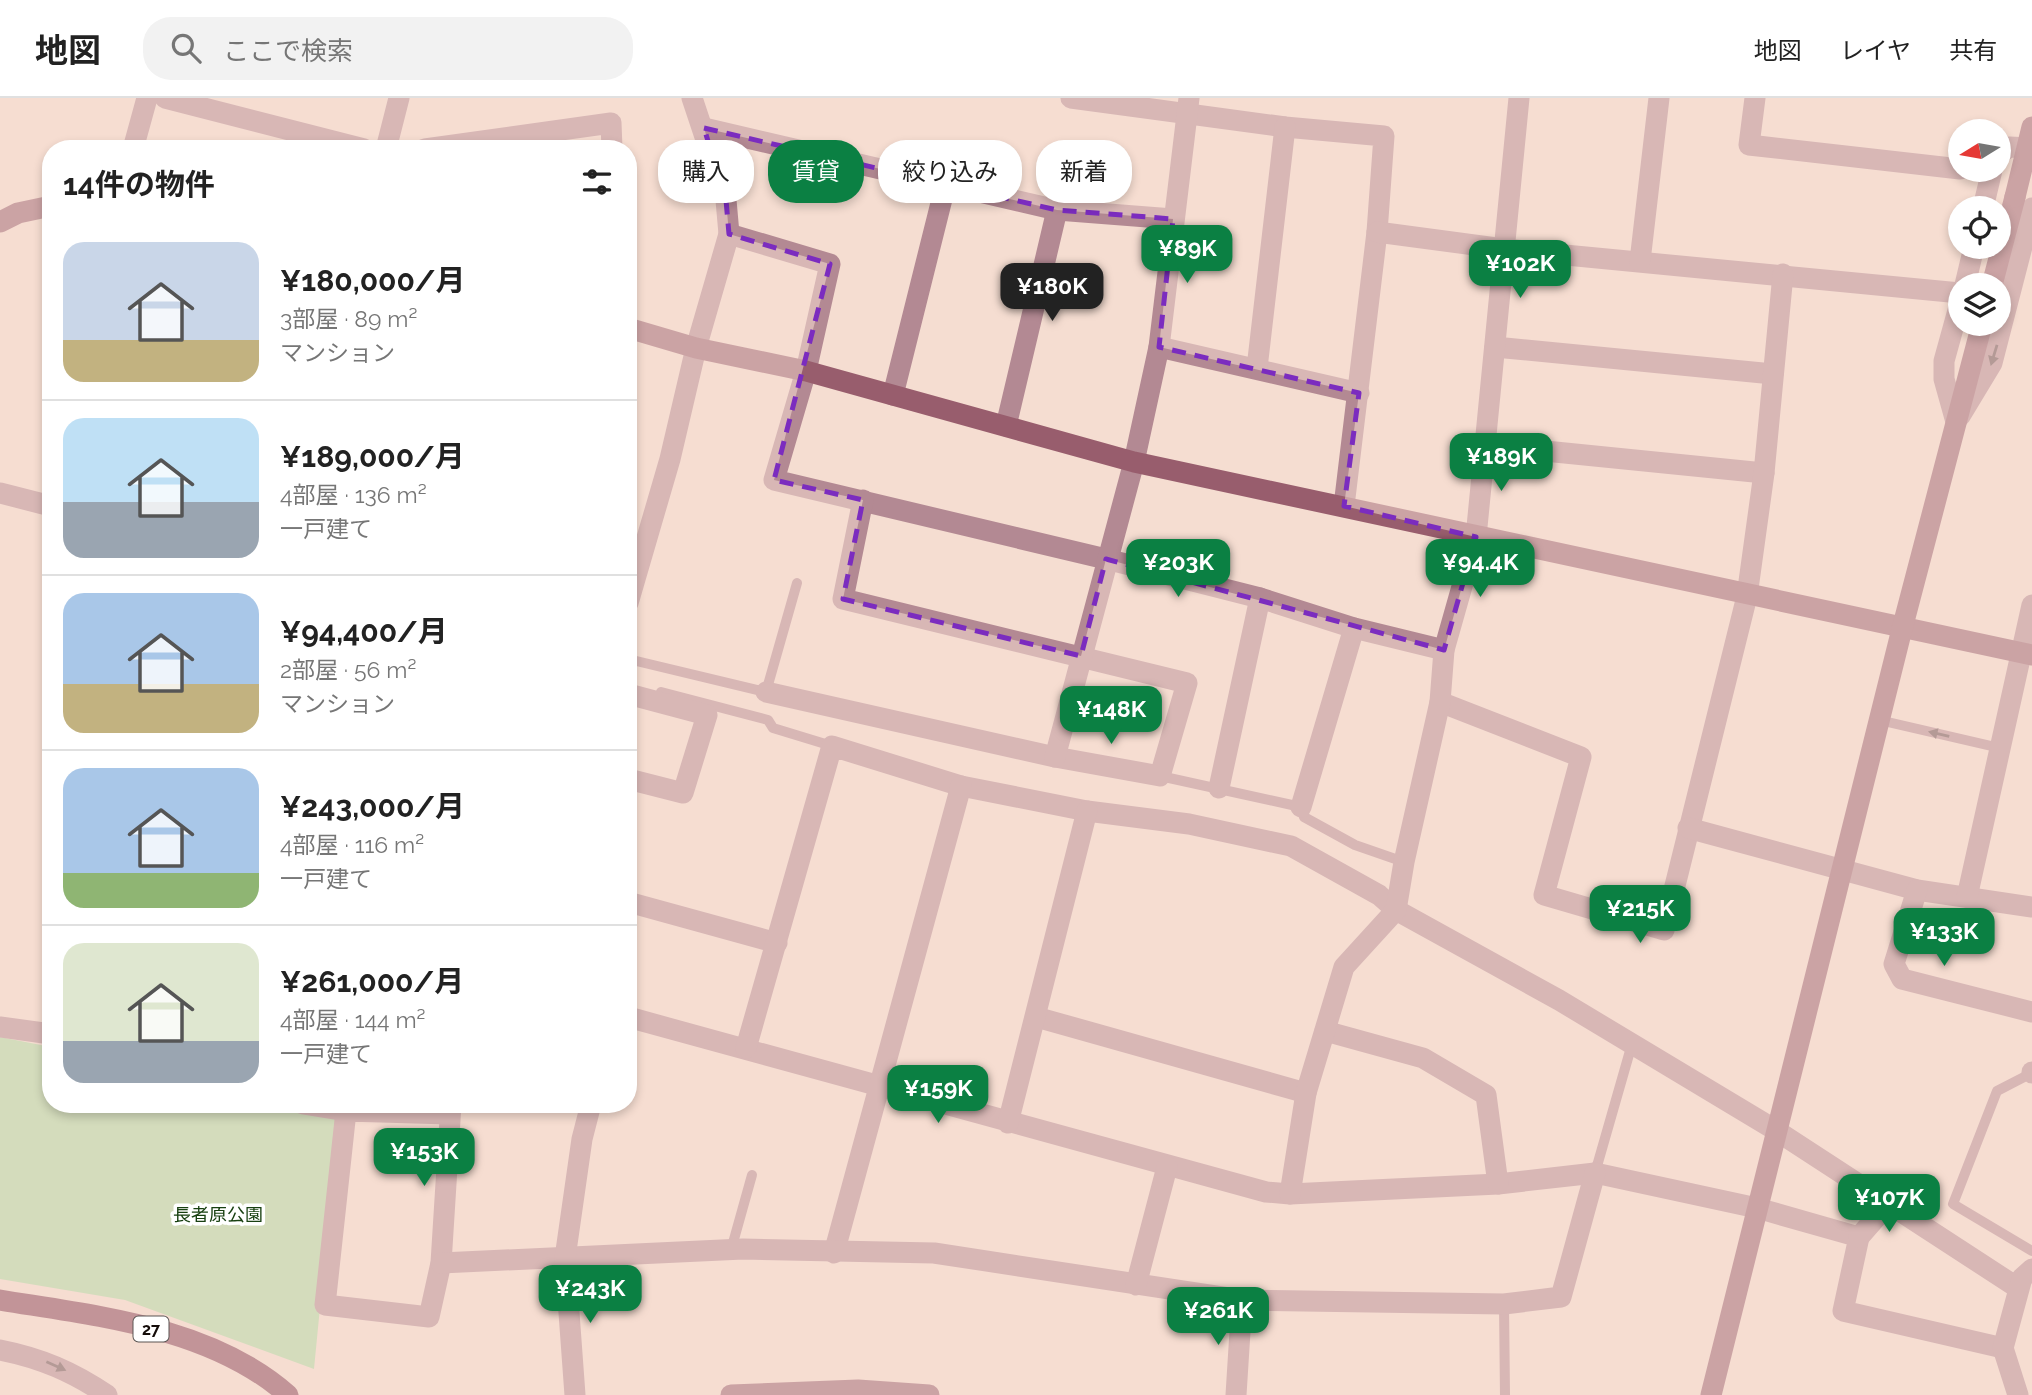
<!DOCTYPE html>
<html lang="ja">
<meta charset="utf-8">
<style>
body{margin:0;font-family:Raleway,"Noto Sans JP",sans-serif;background:#f2f2f2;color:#222;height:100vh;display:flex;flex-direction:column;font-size:26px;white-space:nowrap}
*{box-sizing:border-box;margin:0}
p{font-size:23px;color:#767676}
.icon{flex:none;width:38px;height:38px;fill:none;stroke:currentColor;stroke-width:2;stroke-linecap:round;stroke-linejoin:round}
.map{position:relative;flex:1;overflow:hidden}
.panel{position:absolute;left:42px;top:42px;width:595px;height:973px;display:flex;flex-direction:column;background:#fff;border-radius:28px;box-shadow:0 4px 10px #0003}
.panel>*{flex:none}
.banner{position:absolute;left:658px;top:42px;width:665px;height:63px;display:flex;gap:14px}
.needle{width:46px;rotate:259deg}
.buttons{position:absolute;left:1948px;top:21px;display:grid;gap:14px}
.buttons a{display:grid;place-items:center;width:63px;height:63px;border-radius:50%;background:#fff;box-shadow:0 4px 10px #0003;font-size:35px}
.price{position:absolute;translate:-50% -60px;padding:0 16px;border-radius:14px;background:#0b8043;color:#fff;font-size:23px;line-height:46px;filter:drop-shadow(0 2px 4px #0008)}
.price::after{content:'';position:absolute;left:50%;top:42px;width:21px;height:16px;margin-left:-10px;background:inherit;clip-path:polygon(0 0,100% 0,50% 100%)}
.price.selected{background:#222;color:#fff}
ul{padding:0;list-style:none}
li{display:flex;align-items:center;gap:21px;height:175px;padding:0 21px}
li+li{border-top:2px solid #e0e0e0}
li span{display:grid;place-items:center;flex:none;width:196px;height:140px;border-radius:21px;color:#555}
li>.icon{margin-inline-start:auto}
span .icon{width:84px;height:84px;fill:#fffc;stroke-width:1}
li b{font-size:30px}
h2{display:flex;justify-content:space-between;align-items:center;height:84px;padding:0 21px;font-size:30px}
.pill{padding:0 24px;border-radius:28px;background:#fff;box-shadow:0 4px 10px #0003;font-size:24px;line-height:63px}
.pill.selected{background:#0b8043;color:#fff}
header{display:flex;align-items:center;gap:42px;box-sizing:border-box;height:98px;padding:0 35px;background:#fff;border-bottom:2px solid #e0e0e0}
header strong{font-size:33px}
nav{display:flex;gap:38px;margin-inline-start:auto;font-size:24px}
.search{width:490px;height:63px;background:#f2f2f2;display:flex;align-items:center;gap:18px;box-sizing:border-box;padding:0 24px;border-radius:28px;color:#767676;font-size:26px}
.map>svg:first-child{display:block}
.green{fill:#abdca3}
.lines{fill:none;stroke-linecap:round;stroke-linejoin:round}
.lane{stroke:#b38993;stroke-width:10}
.street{stroke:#b38993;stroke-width:21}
.secondary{stroke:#985d6d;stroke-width:21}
.primary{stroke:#833d52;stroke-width:21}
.secondary-bridge{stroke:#985d6d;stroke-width:21}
.oneway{fill:#644a4e}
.marked{fill:none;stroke:#7b2cbf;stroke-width:5;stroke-dasharray:14 9;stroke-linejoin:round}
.labels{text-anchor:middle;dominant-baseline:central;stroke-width:7;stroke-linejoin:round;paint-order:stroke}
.shield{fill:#fff;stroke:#5a5553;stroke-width:2}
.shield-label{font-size:16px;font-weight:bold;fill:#140c09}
.park-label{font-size:18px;fill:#184011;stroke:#fff}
</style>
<header>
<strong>地図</strong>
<div class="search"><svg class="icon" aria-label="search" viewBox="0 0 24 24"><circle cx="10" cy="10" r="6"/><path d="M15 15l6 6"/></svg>ここで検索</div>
<nav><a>地図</a><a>レイヤ</a><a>共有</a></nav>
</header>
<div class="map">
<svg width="2032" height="1297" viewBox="0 0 2032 1297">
<rect width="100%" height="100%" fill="#f5ddd1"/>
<!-- green -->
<path class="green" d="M0,939l51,10v57h283l5,8 -25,257 -189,-69 -125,-21z"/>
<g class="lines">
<!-- lane -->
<g class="lane">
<path d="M628,561l138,33 31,-109"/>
<path d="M661,594l107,28 5,8 59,18"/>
<path d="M1879,622l121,28"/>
<path d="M1160,678l141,31 3,10 51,28 49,17"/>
<path d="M2032,975l-35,18 -44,113 79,47"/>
<path d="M1595,1075l37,-129"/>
<path d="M731,1152l21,-75"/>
<path d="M1504,1206l1,91"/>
</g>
<!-- street -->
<g class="street">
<path d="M165,0l199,51"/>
<path d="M1071,0l214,29 99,9 -7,96 -33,274"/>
<path d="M1755,0l-6,47 211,24"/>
<path d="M704,30l353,82 116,9"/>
<path d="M133,51l14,-51"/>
<path d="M386,51l13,-51"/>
<path d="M425,51l186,-26 1,26"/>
<path d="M1998,57l11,-8 23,1"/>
<path d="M1983,110l9,-38"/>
<path d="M1377,134l127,17 456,44"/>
<path d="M729,136l101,30 -24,107 -32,109 332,79 154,39 94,30 90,22"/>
<path d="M1640,163l19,-163"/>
<path d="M1965,187l9,-38"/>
<path d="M1159,249l200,46"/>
<path d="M1495,249l278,27"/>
<path d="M1257,270l28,-241"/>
<path d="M893,297l53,-212"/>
<path d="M1960,318l32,-53 40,-155"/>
<path d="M1956,324l-12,-43v-18l16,-58"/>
<path d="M1006,328l51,-216"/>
<path d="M1485,347l279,28"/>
<path d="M0,395l51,13"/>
<path d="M628,505l42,-144 26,-111 33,-114 -3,-34 -34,-102"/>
<path d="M766,594l289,65 105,19 27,-93 -344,-84 20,-99"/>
<path d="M628,596l79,21 -24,78 -55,-14"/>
<path d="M1440,604l141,55 -37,138 120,35 83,-334 17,-123 19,-199"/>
<path d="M1055,659l79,-295 25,-115 30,-249"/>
<path d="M1219,690l41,-190"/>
<path d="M1301,709l53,-179"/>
<path d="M1688,730l229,62 115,17"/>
<path d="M1917,792l-23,74 8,15 130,33"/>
<path d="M1967,799l65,-292"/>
<path d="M628,804l149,41"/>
<path d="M628,919l638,175 24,2 208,-10 97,-11 162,35 102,29 -16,74 160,37"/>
<path d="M1036,919l270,76"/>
<path d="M0,929l51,7"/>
<path d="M1325,933l98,27 63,37 12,89"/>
<path d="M746,950l86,-302 129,40 126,25 102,13 102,22 88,49 17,15 163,90 218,131 241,157"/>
<path d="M2032,974v1"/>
<path d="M303,1006l43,7"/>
<path d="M449,1016l-103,-3 -21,194 104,12 12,-54 10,-159"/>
<path d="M1008,1025l79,-312"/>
<path d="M1290,1096l16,-101 38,-126 52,-57 8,-48 36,-160 4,-52 32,-113 43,-439"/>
<path d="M1859,1139l28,-32"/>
<path d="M834,1155l127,-467"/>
<path d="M441,1165l302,-14 191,4 308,47 262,4 57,-7 34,-124"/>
<path d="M1136,1187l31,-118"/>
<path d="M0,1252c41,8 73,22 107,45"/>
<path d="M575,1297l-10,-137 17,-119 9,-35"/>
<path d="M1236,1297l6,-95"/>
<path d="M2018,1297l-15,-47 19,-70 10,-9"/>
</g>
<!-- secondary -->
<g class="secondary">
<path d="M0,124l18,-9 33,-7"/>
<path d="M1992,187l23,-88"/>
<path d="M628,230l68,20 110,23 328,91 898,193"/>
<path d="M731,1297l127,-5 71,5"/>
<path d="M1711,1297l191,-766 80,-305"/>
</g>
<!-- primary -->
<path class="primary" d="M0,1202c97,16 211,27 288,95"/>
<!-- secondary-bridge -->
<path class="secondary-bridge" d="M2015,99l17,-70"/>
</g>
<!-- one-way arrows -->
<defs><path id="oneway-solid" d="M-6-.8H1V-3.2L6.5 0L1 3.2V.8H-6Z" transform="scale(1.75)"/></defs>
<g class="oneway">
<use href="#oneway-solid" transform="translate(1994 257) rotate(107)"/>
<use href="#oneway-solid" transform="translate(1939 636) rotate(-167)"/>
<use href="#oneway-solid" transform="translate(56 1268) rotate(24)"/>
</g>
<!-- marked area -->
<path d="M0 0H2032V1297H0ZM704,30l353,82 116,9 -14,128 200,46 -15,113 132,31 -32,113 -338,-91 -25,97 -238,-57 20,-99 -89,-20 56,-216 -101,-30 -3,-34z" fill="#f5ddd1" fill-opacity=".55" fill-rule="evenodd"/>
<path class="marked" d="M704,30l353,82 116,9 -14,128 200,46 -15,113 132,31 -32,113 -338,-91 -25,97 -238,-57 20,-99 -89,-20 56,-216 -101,-30 -3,-34z"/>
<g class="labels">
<!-- shield labels -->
<rect class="shield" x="133.5" y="1218.5" width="35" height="25" rx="5"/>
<g class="shield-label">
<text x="151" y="1231">27</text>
</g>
<!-- park labels -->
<g class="park-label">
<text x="218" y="1116">長者原公園</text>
</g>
</g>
</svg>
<div class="buttons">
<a><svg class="needle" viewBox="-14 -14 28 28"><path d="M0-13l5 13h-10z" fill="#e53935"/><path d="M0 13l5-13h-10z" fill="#767676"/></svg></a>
<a><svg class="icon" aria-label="locate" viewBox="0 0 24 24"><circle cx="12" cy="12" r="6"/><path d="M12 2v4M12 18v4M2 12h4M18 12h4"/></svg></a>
<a><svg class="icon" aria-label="layers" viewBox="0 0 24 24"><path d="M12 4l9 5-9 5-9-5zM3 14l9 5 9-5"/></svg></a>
</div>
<b class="price" style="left:1187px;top:187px">¥89K</b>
<b class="price" style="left:1520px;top:202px">¥102K</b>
<b class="price selected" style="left:1052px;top:225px">¥180K</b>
<b class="price" style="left:1501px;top:395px">¥189K</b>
<b class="price" style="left:1178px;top:501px">¥203K</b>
<b class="price" style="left:1480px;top:501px">¥94.4K</b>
<b class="price" style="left:1111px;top:648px">¥148K</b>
<b class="price" style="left:1640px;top:847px">¥215K</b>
<b class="price" style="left:1944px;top:870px">¥133K</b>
<b class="price" style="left:938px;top:1027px">¥159K</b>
<b class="price" style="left:424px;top:1090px">¥153K</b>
<b class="price" style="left:1889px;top:1136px">¥107K</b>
<b class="price" style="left:590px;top:1227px">¥243K</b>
<b class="price" style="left:1218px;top:1249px">¥261K</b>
<div class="banner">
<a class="pill">購入</a>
<a class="pill selected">賃貸</a>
<a class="pill">絞り込み</a>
<a class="pill">新着</a>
</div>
<section class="panel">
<h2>14件の物件<svg class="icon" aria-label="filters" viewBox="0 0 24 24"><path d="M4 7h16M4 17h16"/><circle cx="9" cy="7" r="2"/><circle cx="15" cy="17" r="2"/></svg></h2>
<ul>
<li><span style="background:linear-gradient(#c9d6e8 70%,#c2b280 0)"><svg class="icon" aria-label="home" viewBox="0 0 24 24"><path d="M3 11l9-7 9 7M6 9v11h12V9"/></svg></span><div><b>¥180,000/月</b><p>3部屋 · 89 m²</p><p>マンション</p></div></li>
<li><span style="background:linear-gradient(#bfe0f5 60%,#9aa5b1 0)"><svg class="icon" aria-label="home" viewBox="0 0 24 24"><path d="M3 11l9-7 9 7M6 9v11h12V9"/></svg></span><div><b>¥189,000/月</b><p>4部屋 · 136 m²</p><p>一戸建て</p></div></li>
<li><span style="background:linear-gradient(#a9c7e8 65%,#c2b280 0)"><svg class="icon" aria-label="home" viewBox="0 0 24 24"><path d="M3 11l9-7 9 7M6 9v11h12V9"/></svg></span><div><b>¥94,400/月</b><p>2部屋 · 56 m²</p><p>マンション</p></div></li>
<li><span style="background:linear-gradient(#a9c7e8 75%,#8fb573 0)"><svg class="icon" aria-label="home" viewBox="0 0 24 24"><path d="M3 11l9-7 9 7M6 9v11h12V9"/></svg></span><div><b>¥243,000/月</b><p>4部屋 · 116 m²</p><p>一戸建て</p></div></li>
<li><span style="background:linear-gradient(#dfe7d0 70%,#9aa5b1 0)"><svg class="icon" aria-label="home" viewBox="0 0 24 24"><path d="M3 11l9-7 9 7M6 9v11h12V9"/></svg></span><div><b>¥261,000/月</b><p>4部屋 · 144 m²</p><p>一戸建て</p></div></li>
</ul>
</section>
</div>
